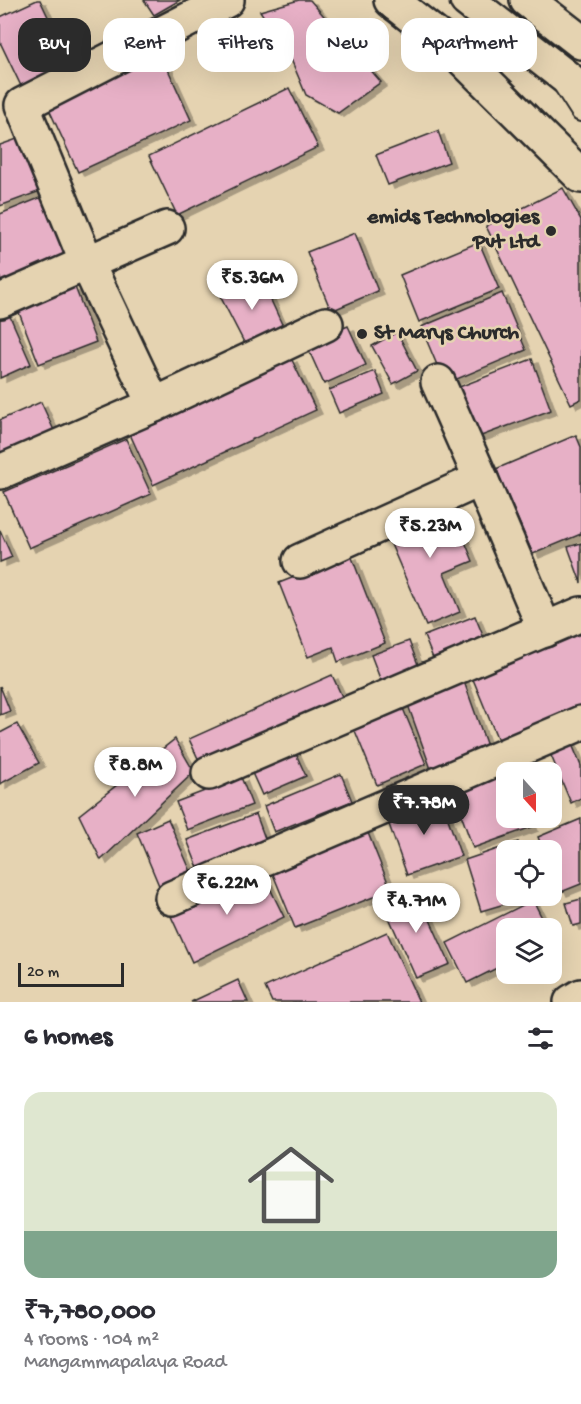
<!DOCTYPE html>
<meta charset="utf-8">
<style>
body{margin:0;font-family:"Gochi Hand",sans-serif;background:#f2f2f3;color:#2b2b33;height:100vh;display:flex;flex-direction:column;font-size:22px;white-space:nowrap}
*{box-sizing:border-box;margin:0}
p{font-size:20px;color:#7c7c81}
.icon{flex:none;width:33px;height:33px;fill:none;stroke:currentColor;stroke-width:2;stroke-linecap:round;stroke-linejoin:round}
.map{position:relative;height:1002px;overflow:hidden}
.sheet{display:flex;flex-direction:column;background:#fff;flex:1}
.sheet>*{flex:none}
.top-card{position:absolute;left:18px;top:18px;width:546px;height:54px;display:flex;gap:12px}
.needle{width:39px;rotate:159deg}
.tools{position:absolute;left:496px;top:762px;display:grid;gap:12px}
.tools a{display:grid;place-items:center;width:66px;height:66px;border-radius:12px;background:#fff;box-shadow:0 6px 24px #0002;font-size:30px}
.scale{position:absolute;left:18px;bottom:15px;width:106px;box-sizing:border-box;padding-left:6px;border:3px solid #2b2b2b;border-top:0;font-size:16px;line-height:21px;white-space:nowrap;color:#2b2b2b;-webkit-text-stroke:4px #e5d3b1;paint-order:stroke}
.price{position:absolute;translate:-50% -51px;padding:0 14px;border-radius:21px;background:#fff;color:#222;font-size:20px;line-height:39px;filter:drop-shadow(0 2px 3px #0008)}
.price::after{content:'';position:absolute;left:50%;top:36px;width:18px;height:14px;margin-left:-9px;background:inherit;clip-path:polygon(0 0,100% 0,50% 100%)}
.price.on{background:#2b2b2b;color:#fff}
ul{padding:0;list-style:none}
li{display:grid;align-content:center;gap:12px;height:318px;padding:0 24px}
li+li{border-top:2px solid #e1e1e2}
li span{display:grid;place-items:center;height:186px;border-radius:18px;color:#555}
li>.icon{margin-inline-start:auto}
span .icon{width:108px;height:108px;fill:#fffc;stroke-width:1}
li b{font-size:26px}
h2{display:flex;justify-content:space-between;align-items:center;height:72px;padding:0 24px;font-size:26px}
.chip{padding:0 21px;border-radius:18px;background:#fff;box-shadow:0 6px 24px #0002;font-size:21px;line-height:54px}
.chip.on{background:#2b2b2b;color:#fff}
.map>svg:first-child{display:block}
.building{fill:#e7b0c6;stroke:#2b2b2b;stroke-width:1.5;filter:url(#shadow)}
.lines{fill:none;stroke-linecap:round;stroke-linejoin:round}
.lane-casing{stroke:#2b2b2b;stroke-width:24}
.street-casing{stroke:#2b2b2b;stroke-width:38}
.secondary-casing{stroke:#2b2b2b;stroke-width:38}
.highway-casing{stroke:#2b2b2b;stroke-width:38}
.lane{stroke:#e5d3b1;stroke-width:20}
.street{stroke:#e5d3b1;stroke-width:33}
.secondary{stroke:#e5d3b1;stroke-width:33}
.highway{stroke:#e5d3b1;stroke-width:33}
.poi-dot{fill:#2b2b2b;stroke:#e5d3b1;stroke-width:2}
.labels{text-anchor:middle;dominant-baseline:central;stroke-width:5;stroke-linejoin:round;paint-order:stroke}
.poi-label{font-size:22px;font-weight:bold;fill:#2b2b2b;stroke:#e5d3b1;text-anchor:end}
</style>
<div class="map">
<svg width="581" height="1002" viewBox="0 0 581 1002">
<defs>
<filter id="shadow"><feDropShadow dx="6" dy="4" stdDeviation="0" flood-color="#0004"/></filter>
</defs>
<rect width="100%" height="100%" fill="#e5d3b1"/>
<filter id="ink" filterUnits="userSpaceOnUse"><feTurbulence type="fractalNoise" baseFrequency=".0167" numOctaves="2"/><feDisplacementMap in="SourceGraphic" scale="12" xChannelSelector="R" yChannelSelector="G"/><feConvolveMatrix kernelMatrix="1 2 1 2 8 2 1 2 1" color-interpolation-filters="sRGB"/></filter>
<g filter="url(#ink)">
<!-- building -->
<g class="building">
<path d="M37,0h3l31,65 -49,23 -22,-46v-25z"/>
<path d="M144,0h36l-26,15z"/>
<path d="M299,0h11l71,82 -43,31 -32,-18 -18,-43 -28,-41z"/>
<path d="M160,52l31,68 -113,52 -31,-67z"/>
<path d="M289,88l29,59 -141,68 -28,-59z"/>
<path d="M438,131l11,31 -61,23 -12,-30z"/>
<path d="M23,137l20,53 -43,16v-61z"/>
<path d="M563,188l18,32v179l-10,5 -85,-178z"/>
<path d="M42,197l26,63 -68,27v-73z"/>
<path d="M355,233l23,58 -47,20 -24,-59z"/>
<path d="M479,242l20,47 -80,33 -19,-47z"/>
<path d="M258,272l28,61 -38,17 -30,-58z"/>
<path d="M75,287l21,55 -57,22 -21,-54z"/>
<path d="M502,293l24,57 -81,34 -24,-57z"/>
<path d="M9,314l22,50 -31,14v-60z"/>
<path d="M348,326l18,39 -42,19 -18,-40z"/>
<path d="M397,332l20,39 -24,13 -21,-38z"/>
<path d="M291,358l25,52 -163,75 -24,-53z"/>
<path d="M532,359l19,51 -78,29 -19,-50z"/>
<path d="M375,371l9,23 -45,19 -10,-23z"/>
<path d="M41,402l16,35 -57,25v-42z"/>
<path d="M576,435l5,12v87l-48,20 -37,-85z"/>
<path d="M126,439l25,55 -122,54 -25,-56z"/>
<path d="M448,501l25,60 -29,12 16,39 -34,14 -42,-98z"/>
<path d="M0,530l12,27 -12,5z"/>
<path d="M581,543v40l-13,-36z"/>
<path d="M351,555l34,88 -47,19 -5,-15 -25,10 -29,-74z"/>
<path d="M475,616l11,27 -51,20 -11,-27z"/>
<path d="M581,621v86l-83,33 -30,-73z"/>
<path d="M409,641l13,34 -38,14 -13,-34z"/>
<path d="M461,673l27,76 -57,20 -27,-75z"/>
<path d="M332,675l12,26 -143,64 -12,-26z"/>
<path d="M0,686l10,25 -10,4z"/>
<path d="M397,694l29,70 -49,21 -28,-69z"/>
<path d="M17,724l22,39 -39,21v-51z"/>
<path d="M569,737l12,29v32l-10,5 -24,-57z"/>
<path d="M175,739l19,33 -93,88 -22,-45z"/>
<path d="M291,743l15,33 -44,19 -15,-33z"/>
<path d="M511,768l1,4h-5v46h21l4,9 -59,21 -21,-59z"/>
<path d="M341,774l11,27 -78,31 -10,-26z"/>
<path d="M241,777l11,28 -65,25 -11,-28z"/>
<path d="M440,796l21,60 -54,19 -21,-59z"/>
<path d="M256,814l11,30 -68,26 -12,-30z"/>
<path d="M168,819l24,55 -32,14 -23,-55z"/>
<path d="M581,819v65l-20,8 -9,-21v-21h-9l-5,-13z"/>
<path d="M364,823l27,67 -96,38 -27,-66z"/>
<path d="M518,842l3,8h-14v46h24l-50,15 -16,-51z"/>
<path d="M261,870l23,47 -92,45 -22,-48z"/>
<path d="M416,889l34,75 -34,14 -33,-74z"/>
<path d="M581,899v25l-8,2 -7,-23z"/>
<path d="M533,900l14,28h-40v35l-40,20 -20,-40z"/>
<path d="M387,932l32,70h-147l-7,-15z"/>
<path d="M238,980l10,22h-57z"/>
</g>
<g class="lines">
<!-- lane casing -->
<g class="lane-casing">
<path id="lane" d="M563,83l18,28"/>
</g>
<!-- street casing -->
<g class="street-casing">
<g id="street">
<path d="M0,301l167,-73"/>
<path d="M438,382l43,97 64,151"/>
<path d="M154,405l172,-81"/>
<path d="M0,472l154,-67 -67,-142 -65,-158 205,-105"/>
<path d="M300,561l181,-82"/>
<path d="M209,773l372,-159"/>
<path d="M172,898l409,-175"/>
</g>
</g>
<!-- secondary casing -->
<g class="secondary-casing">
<g id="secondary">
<path d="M391,0l62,49 128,127"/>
<path d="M571,1002l10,-6"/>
</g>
</g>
<!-- highway casing -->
<g class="highway-casing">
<g id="highway">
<path d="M467,0l114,89"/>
<path d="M527,0l54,42"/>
<path d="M396,4l4,-4"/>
</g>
</g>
<!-- lane -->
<use href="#lane" class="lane"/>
<!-- street -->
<use href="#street" class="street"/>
<!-- secondary -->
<use href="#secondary" class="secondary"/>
<!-- highway -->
<use href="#highway" class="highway"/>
</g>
</g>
<!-- markers -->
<g class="poi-dot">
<circle cx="551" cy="231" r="6"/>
<circle cx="362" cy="334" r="6"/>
</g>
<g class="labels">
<!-- poi labels -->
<g class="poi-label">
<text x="539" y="218">emids Technologies<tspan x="539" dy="25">Pvt Ltd</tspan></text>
<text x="374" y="334" text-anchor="start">St Marys Church</text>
</g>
</g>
</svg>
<div class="tools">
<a><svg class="needle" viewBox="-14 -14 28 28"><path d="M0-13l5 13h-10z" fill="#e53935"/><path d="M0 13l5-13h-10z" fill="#7c7c81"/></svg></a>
<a><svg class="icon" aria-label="locate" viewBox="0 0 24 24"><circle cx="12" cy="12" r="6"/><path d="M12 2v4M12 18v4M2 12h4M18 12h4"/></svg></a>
<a><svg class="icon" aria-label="layers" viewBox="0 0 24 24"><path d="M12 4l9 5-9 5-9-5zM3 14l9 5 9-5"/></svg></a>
</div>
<div class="scale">20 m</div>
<b class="price" style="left:252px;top:311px">₹5.36M</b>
<b class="price" style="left:430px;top:559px">₹5.23M</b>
<b class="price" style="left:135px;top:798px">₹8.8M</b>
<b class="price on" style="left:424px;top:836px">₹7.78M</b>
<b class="price" style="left:227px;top:916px">₹6.22M</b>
<b class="price" style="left:416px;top:934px">₹4.71M</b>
<div class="top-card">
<a class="chip on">Buy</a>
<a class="chip">Rent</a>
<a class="chip">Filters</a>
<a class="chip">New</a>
<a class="chip">Apartment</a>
</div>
</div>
<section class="sheet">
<h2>6 homes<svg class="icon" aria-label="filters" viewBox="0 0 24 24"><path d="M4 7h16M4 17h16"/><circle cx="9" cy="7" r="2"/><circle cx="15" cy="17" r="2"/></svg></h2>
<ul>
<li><span style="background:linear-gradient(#dfe7d0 75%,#7fa58c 0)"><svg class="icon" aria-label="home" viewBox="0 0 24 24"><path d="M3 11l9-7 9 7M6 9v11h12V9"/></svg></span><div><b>₹7,780,000</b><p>4 rooms · 104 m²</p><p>Mangammapalaya Road</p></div></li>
</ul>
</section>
